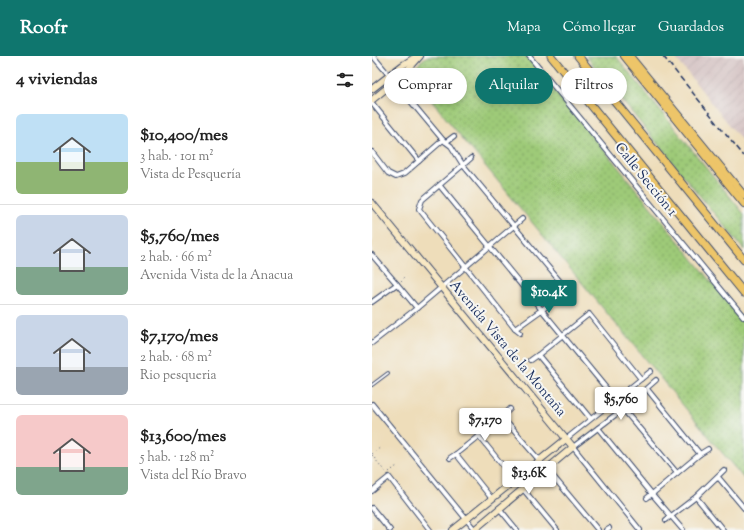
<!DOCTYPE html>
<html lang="es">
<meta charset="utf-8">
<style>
body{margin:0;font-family:"Sorts Mill Goudy",serif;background:#f2f2f2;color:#222;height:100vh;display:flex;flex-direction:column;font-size:15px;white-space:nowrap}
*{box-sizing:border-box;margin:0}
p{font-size:13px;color:#767676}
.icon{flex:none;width:22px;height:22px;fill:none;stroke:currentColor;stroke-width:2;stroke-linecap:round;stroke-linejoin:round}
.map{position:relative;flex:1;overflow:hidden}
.details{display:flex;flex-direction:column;background:#fff;width:372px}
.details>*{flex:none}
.top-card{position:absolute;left:12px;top:12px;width:300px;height:36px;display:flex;gap:8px}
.price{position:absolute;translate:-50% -34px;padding:0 9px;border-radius:4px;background:#fff;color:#222;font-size:13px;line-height:26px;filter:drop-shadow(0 1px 2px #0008)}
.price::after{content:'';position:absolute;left:50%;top:24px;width:12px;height:9px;margin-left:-6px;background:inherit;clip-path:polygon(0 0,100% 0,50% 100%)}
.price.current{background:#0f766e;color:#fff}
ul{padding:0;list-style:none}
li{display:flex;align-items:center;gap:12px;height:100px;padding:0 16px}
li+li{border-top:1px solid #e0e0e0}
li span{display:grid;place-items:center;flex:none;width:112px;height:80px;border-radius:6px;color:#555}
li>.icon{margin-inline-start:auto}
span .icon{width:48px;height:48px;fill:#fffc;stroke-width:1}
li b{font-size:17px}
h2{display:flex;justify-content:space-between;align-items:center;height:48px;padding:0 16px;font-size:17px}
.chip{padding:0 14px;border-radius:18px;background:#fff;box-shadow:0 2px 6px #0003;font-size:14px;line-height:36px}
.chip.current{background:#0f766e;color:#fff}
header{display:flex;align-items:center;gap:24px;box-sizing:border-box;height:56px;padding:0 20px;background:#0f766e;color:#fff}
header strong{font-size:19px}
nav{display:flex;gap:22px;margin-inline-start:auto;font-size:14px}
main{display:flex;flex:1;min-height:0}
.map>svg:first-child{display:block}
.industrial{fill:url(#industrial-furrows)}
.grass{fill:url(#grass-dots);stroke:#5c7c6b}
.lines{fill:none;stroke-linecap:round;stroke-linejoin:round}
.lane-casing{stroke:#3b496c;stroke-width:4}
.street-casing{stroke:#3b496c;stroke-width:6}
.secondary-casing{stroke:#3b496c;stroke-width:8}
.primary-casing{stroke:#3b496c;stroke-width:8}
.highway-casing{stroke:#3b496c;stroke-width:9}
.path{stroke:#3b496c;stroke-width:1;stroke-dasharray:1 3;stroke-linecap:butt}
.lane{stroke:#fff;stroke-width:2}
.street{stroke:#fff;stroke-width:4}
.secondary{stroke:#f8e8c3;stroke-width:6}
.primary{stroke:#edc569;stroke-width:6}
.highway{stroke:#edc569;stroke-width:7}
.rail{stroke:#1b2f5e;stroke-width:1.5;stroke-dasharray:6 3;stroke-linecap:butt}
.labels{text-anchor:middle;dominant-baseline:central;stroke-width:4;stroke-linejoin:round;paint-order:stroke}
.street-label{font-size:14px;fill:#1b2f5e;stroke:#f6f6f2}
</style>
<header>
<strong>Roofr</strong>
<nav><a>Mapa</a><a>Cómo llegar</a><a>Guardados</a></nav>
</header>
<main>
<section class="details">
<h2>4 viviendas<svg class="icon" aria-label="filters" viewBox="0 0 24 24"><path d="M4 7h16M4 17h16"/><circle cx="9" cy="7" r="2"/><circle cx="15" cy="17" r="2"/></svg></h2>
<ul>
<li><span style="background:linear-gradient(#bfe0f5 60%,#8fb573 0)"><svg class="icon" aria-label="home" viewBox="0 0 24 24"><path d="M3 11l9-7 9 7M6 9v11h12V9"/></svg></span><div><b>$10,400/mes</b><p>3 hab. · 101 m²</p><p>Vista de Pesquería</p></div></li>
<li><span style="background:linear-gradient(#c9d6e8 65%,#7fa58c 0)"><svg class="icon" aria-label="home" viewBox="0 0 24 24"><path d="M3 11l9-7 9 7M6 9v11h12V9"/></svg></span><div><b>$5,760/mes</b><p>2 hab. · 66 m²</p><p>Avenida Vista de la Anacua</p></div></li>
<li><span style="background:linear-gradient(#c9d6e8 65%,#9aa5b1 0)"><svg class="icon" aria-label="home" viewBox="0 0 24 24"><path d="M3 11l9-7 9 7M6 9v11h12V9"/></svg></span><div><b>$7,170/mes</b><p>2 hab. · 68 m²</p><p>Rio pesqueria</p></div></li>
<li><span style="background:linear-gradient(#f6c9c9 65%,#7fa58c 0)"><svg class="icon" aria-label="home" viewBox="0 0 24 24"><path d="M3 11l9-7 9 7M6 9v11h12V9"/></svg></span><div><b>$13,600/mes</b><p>5 hab. · 128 m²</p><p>Vista del Río Bravo</p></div></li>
</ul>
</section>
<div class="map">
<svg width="372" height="474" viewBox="0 0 372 474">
<defs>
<pattern id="industrial-furrows" width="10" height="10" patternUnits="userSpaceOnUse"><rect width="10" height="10" fill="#d2bfc0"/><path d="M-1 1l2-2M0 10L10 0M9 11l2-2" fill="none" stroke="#b4a4a7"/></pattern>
<pattern id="grass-dots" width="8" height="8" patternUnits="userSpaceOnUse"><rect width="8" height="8" fill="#9eca78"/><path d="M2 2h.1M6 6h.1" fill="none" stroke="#80a466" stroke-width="1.8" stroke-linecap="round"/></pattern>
</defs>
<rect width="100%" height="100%" fill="#f6f6f2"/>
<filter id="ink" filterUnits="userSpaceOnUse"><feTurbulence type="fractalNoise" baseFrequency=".025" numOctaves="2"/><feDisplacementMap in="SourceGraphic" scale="8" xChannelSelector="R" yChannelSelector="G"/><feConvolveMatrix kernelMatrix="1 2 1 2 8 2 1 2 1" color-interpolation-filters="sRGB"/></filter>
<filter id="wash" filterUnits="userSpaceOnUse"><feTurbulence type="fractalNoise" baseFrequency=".012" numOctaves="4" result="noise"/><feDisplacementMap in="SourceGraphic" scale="16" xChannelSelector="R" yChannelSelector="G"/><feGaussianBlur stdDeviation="0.9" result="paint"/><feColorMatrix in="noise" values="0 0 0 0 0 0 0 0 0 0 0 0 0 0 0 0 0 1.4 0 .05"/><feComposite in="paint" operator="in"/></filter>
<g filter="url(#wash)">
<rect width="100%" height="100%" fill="#eeddba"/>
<!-- industrial -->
<path class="industrial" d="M302,0h70v87z"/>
<!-- grass -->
<g class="grass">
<path d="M56,0h99l217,265v158l-333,-403 10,-15z"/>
<path d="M214,0h30l128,158v36z"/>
</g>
</g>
<g filter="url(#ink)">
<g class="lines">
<!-- lane casing -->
<g class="lane-casing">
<path id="lane" d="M0,329l16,-12"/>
</g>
<!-- street casing -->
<g class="street-casing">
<g id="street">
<path d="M157,0l215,261"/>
<path d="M0,47l47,58"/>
<path d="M71,84l8,6 12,19 8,-7"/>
<path d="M74,86l8,-6"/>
<path d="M0,96l16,21 8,4 8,-3 39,-34 -70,-84"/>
<path d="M91,109l105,126 -53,38 -96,-120 3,-9z"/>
<path d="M68,130l175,213"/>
<path d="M0,199l25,29 -25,18"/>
<path d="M25,228l20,24"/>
<path d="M143,273l5,4"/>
<path d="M0,287l45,-35 105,-89"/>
<path d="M159,304l7,-5"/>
<path d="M0,348l103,126"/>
<path d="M251,353l54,64"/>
<path d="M130,361l8,-8"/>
<path d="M218,362l-52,-63 51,-41 52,65"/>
<path d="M226,372l54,66 48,-40 -53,-65"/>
<path d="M107,380l36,45"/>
<path d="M194,383l85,-68"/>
<path d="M328,398l8,-5"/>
<path d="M78,402l6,-4"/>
<path d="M175,413l51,61"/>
<path d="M346,421l26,31"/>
<path d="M151,433l34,41"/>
<path d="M0,435l17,-14 41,53"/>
<path d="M324,441l27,33"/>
<path d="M275,442l5,-4 31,36"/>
<path d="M120,443l-36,-45 46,-37 38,44"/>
<path d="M0,452l18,22"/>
<path d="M127,452l18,22"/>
<path d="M294,464l30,-23 28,-27"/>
<path d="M234,474l3,-2"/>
<path d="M268,474l-67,-83 50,-38 33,-29"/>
</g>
</g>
<!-- secondary casing -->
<g class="secondary-casing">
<g id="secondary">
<path d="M0,33l31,-24 14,-9"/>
<path d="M0,44l32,-26 16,-18"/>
<path d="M0,147l201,244 -99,83"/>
<path d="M81,474l113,-91"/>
</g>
</g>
<!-- primary casing -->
<g class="primary-casing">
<g id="primary">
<path d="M252,0l120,148"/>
<path d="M258,0l114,139"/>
</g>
</g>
<!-- highway casing -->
<g class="highway-casing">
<g id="highway">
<path d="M179,0l193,237"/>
<path d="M206,0l166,204"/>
</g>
</g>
<!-- path -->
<g class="path">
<path d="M29,225l5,-5"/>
<path d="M200,232l4,-3"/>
<path d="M0,398l9,-7"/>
<path d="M0,399l14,18"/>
<path d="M17,416l8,-6"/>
</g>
<!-- lane -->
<use href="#lane" class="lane"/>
<!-- street -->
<use href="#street" class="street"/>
<!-- secondary -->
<use href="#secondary" class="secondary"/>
<!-- primary -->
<use href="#primary" class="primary"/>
<!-- highway -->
<use href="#highway" class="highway"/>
<!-- rail -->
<path class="rail" d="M291,0l81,100"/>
</g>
</g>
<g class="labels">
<!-- street labels -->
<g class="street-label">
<text transform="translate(273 124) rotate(51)">Calle Sección 1</text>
<text transform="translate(135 293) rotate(50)">Avenida Vista de la Montaña</text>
</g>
</g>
</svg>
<b class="price current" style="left:177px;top:258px">$10.4K</b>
<b class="price" style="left:249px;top:365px">$5,760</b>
<b class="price" style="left:113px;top:386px">$7,170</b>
<b class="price" style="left:157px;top:439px">$13.6K</b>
<div class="top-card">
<a class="chip">Comprar</a>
<a class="chip current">Alquilar</a>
<a class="chip">Filtros</a>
</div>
</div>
</main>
